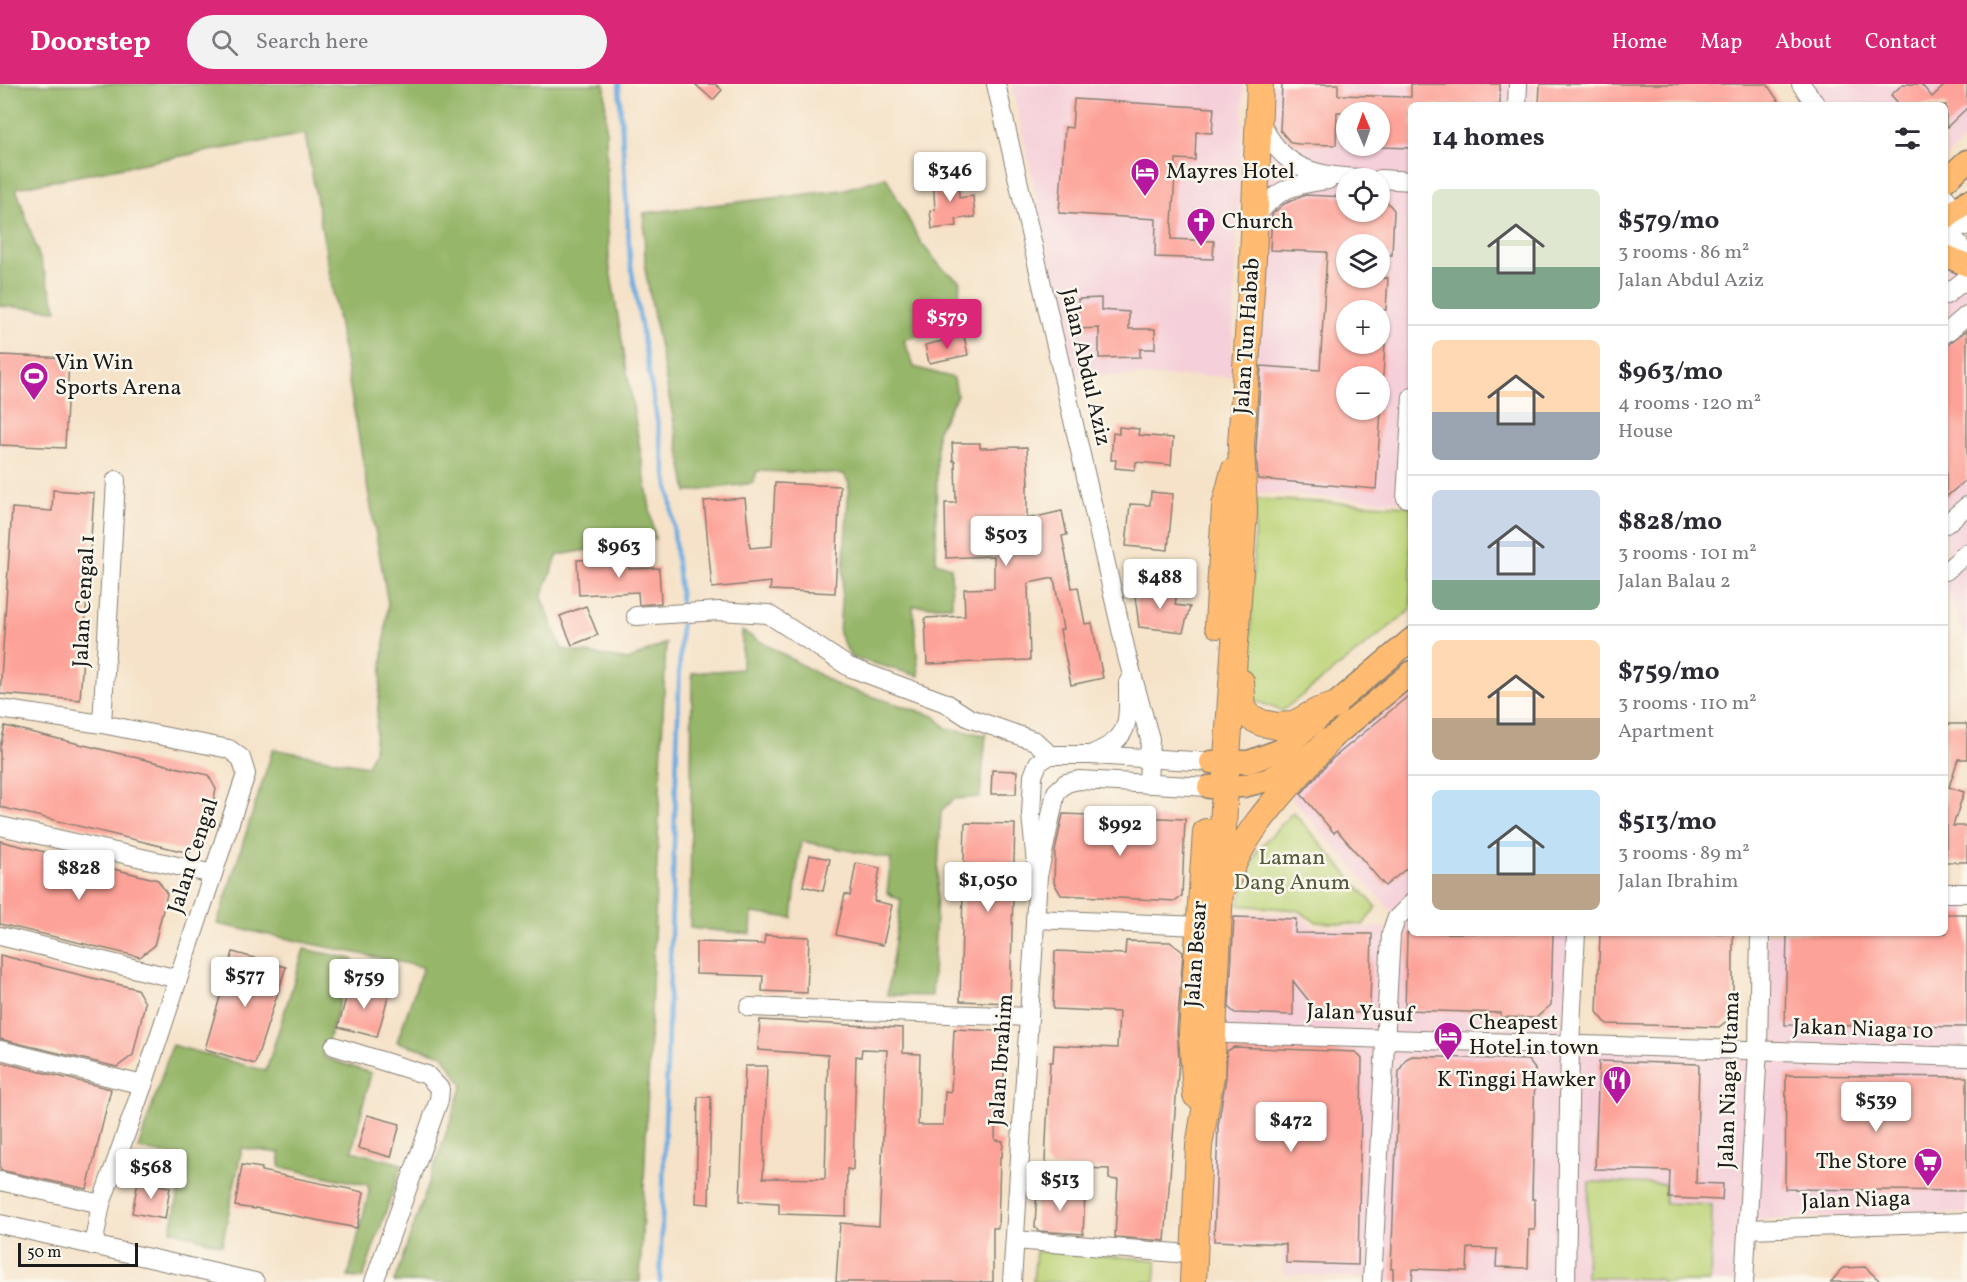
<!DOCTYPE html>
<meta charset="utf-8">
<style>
body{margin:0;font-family:Vollkorn,serif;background:#f2f2f3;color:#2b2b33;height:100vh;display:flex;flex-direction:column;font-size:22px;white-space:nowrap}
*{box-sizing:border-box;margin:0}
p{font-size:20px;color:#7c7c81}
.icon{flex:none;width:33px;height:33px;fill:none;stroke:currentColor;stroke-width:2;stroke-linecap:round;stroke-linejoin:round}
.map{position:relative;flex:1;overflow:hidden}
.details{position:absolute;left:1408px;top:18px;width:540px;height:834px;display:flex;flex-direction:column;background:#fff;border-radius:9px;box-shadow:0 2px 4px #0004}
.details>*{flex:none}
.needle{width:39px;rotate:358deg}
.tools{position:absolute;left:1336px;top:18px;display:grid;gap:12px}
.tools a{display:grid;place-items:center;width:54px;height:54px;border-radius:50%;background:#fff;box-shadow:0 2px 4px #0004;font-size:30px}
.scale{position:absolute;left:18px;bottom:15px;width:120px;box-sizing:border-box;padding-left:6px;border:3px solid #1c1c1c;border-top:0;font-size:16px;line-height:21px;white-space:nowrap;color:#1c1c1c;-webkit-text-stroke:4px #fbf7ec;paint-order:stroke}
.price{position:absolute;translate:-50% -51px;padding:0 14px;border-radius:6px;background:#fff;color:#222;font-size:20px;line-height:39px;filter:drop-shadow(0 2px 3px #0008)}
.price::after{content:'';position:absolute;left:50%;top:36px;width:18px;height:14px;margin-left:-9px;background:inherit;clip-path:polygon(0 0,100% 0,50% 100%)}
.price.on{background:#db2777;color:#fff}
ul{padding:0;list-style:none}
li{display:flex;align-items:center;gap:18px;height:150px;padding:0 24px}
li+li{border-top:2px solid #e1e1e2}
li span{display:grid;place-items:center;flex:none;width:168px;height:120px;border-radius:9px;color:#555}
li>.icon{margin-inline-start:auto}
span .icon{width:72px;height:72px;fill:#fffc;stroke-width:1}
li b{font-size:26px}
h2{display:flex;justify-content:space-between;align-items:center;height:72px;padding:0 24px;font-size:26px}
header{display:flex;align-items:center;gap:36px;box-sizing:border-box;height:84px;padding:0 30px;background:#db2777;color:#fff}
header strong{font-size:28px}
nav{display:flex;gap:33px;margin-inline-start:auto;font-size:21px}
.search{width:420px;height:54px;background:#f2f2f3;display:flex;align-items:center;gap:15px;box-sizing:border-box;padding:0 21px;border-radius:33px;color:#7c7c81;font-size:22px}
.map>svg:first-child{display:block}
.built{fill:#f5cfd9;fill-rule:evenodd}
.green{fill:#bdd479;stroke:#6c784a;stroke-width:1.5}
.forest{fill:#96b669;stroke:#596942;stroke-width:1.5}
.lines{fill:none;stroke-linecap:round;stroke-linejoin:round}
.stream{stroke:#6dace0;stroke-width:4.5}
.building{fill:#fda298}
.minor-casing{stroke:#887f72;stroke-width:20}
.major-casing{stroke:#887f72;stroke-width:25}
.highway-casing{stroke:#887f72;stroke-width:28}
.minor{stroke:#fff;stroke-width:18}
.major{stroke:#ffbb71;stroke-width:22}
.highway{stroke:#ffbb71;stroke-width:26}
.labels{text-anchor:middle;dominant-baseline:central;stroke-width:5;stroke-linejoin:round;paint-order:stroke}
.poi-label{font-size:22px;fill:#1c1c1c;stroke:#fbf7ec;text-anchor:start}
.street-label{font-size:22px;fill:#1c1c1c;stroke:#fbf7ec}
.park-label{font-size:22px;fill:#545c3d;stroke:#fbf7ec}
</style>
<header>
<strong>Doorstep</strong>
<div class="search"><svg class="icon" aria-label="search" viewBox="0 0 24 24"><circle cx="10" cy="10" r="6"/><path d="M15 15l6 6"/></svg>Search here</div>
<nav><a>Home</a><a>Map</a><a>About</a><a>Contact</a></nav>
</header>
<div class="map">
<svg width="1967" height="1198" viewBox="0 0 1967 1198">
<rect width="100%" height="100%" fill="#fbf7ec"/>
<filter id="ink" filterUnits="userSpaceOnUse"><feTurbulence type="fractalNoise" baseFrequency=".0167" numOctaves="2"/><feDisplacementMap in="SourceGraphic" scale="12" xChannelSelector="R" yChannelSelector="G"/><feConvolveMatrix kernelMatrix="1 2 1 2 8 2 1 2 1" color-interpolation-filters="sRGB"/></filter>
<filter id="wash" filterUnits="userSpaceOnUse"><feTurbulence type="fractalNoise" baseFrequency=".008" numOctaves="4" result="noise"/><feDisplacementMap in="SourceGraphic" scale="24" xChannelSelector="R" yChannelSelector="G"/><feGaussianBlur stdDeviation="1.35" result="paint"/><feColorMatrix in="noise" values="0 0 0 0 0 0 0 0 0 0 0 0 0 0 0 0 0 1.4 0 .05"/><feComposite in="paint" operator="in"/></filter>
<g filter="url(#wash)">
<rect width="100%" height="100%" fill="#f5e2c8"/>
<!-- built -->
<g class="built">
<path d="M1012,0h232l-13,292h-156z"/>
<path d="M1272,0h263l-1,21h-122l-1,397 -157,-9 -2,-48zM1347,28h33v34h-33zM1347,94h33v34h-33zM1347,160h33v34h-33zM1347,226h33v34h-33zM1347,292h33v34h-33z"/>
<path d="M1793,0h174v54l-21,19v-52h-139z"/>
<path d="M1967,152v404l-21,-54v-331z"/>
<path d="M1411,600v227l-11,10 -110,-125 34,-39z"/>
<path d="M1946,804h21v325l-212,7 11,-287h180z"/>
<path d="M1230,828l70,3 13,12 85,1 13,-11 1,16h165v105l176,6 -14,238h-360l-1,-3 -95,-5v-28l-76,-2 6,-119z"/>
</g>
<!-- green -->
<g class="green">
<path d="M1256,415l155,7v104l-129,101 -34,-13z"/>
<path d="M1293,728l83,95 -13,18 -47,-3 -19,-12 -59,-5 19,-54z"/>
<path d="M1589,1098l76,2v19l47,2 -2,77h-49v-3l-75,-2z"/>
<path d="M1036,1167l121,9 -2,22h-122z"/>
</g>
<!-- forest -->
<g class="forest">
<path d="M0,0h605l4,179 46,276 -97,16 -17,42 21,52 66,11 38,-17 -26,639h-246l69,-197 -20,-30 -46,-13 26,-75 -206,-43 56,-175 94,17 7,-16 14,-147 -83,-469 -135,24 -154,30 41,122 -57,-4z"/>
<path d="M886,93l35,66 20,24 19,14 -3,42 -53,17 10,27 40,11 3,17 -20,37 -1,130 15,5 1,39h-39l6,70 -68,-19 -12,-23 10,-150 -5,-10 -87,-3 -4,12 -66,9 -42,-223 -1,-56 198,-23z"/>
<path d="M742,547l97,55 95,30 12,12 40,7 -6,62 -27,2 -12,12 -9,185 -45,-1 14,-95 -14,-7 4,-34 -90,-18 -9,77 -40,-5 -1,21 -61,-6 2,-255 50,-4z"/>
<path d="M304,865l49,10 -30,98 48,16 -19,78 50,13 -39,114 -15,-1 21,-85 -1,-7 -88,-18v-14l-38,-5 -20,97 -51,-15 15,-72 -48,-9 34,-104 94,26z"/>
</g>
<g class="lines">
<!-- stream -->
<g class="stream">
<path d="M619,0l11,176 41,243 10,99"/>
<path d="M660,1198l21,-660"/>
</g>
</g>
<g id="blocks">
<!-- building -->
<g class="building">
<path d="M695,0h20l7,6 -9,10z"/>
<path d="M1282,0h56v11l73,2v-13h89v21h-88v43l-32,-1v-35h-43l-1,33 -37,-1 -8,-1 -11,-13z"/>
<path d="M1540,0h227l14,21h-242z"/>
<path d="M1903,0h18l11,13 14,-13h21v24l-21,20v-23h-46l-9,-10z"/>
<path d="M1074,15l140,9 -2,25 -16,-1 -1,28 -19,-1 -5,80 43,2 -1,18 -58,-2 1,-38 -97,-6 6,-86 7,1z"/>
<path d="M958,90l1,24 14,-2 2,21 -19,2 1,7 -25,3 -2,-18 5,-1 -2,-34z"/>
<path d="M1380,110l14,16 -2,45h-12v-11h-33v34h41l-2,32h-39v34h38l-2,32h-36v34h34l-5,79 -118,-10 -2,-30 5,-83 59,4 7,-118 -57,-2 2,-36 12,-10 21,-9 42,2v15h33z"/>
<path d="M1101,214v12l28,2v17h26v20h-15v8l-41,1v-30l-21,1v-30z"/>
<path d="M1967,246v149l-21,18v-151z"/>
<path d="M964,252l4,19 -39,8 -4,-18z"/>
<path d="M0,271l69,3 -4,90 -65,-3z"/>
<path d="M1119,343l20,2 -1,6 35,3 -2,27 -35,-3 -1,8 -20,-2 1,-8h-5l2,-27 6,1z"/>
<path d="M952,359h28v5l47,-1 2,38h-2v34l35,-8 5,24 -5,1 10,52 6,-1 7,37 7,-1 11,55 -32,7 -11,-55 3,-1 -9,-51 -26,5 2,77 -103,4 -2,-46 40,-2 -1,-27 30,-1v-32l-48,2 -1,-55h11l-1,-42h-2z"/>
<path d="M775,399l65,3 -5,107 -65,-3 1,-8 -59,6 -8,-87 41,-3 5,50 22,-2z"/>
<path d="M53,406l41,3 -14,207 -80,-6 12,-186 40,3z"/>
<path d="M1151,408l22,2 -5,56 -42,-4 4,-42 20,1z"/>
<path d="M629,474v11l30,-1 2,35 -22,2 -1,-13 -59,3 -2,-35z"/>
<path d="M1134,502l43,5 -2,14 15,2 -7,25 -44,-5z"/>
<path d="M586,522l12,29 -26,10 -12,-29z"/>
<path d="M1412,609v171l-27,22 -48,-56 -3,3 -33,-39 31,-35z"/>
<path d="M1946,640h21v35h-9l-9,28 15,5 -11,34h14v36h-21z"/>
<path d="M5,642l203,49 8,14 -12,53 -15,11 -189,-46v-60z"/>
<path d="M992,686l25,1 -1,23h-25z"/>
<path d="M1063,730l122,5 -3,77 -6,5 -115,-6 -7,-12 1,-32z"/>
<path d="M965,739l50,1 -5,179 -50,-2z"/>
<path d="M0,757l158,39 9,14 -13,52 -14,11 -140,-33z"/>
<path d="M810,771l20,4 -7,32 -20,-5z"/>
<path d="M856,779l24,5 -6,33 18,4 -9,40 -47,-10 9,-41 5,2z"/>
<path d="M1946,830h21v113l-182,-2 2,-92h159z"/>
<path d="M1234,833l62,2 -1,14 77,1 -2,70 -9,9 -44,-2 -24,-30v34l-58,-2 -6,-5z"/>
<path d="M1407,849h146l-2,72 -15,13 -35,-1v-4l-96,-3z"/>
<path d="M1600,849h133v83l-14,11 -112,-3 -10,-12z"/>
<path d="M765,851l44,2 -2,56 -45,-2 1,-15 -67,-2v-32l68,2z"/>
<path d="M1126,857l44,1 13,10 -6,80 2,28 -14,181 -50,-4 3,-57 -9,-1v-10l-58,-2 -6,-6 5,-99h3l1,-17 63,3 2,-36 -66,-3 2,-58 70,3z"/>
<path d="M233,868l53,15 -31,97 -50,-15z"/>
<path d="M0,871l137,34 8,14 -12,52 -16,12 -117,-28z"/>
<path d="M350,900l39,10 -12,43 -39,-10z"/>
<path d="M760,936l143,8v25l17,1 -2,71h25l2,-34 6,1 3,-63 42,2 9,7 -2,66h-7l-1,36 8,1 -1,16h-2l-2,71h-5v54h-157l4,-59 39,3 8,-176 -25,-1 -1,8 -5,-1 -3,114 -6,-1 -1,47 -67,-2v-11l-39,-2 5,-135h22l-4,112 62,1 3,-124 -70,-5z"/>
<path d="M1234,963l122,5 6,7 -4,206 -72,-2v-19l-72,-3 4,-115 8,-49 1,-26z"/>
<path d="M1412,972l116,4 7,9 -3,130h3v31h-6l-1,38 -32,-1 1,-18 -29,-1 -1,23 -54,-2 -1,13h-19v-13h-2l8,-198 7,-12z"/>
<path d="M1599,977l100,3 -3,119 27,1 -1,16 -53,-2 1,-27 -75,-2z"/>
<path d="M0,978l111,27 -24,100 -87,-19z"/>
<path d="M1786,991l181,2v114l-182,-2z"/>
<path d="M698,1013h13l-2,107 -13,-1z"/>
<path d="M367,1031l33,9 -9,33 -33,-9z"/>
<path d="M242,1081l20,3 -1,3 103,21 -7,36 -102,-20v1l-20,-3z"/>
<path d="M138,1097l32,6 -5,32 -33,-6z"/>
<path d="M1037,1104l16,1v3l32,2 -2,40 -45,-3 -3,-4z"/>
<path d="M1865,1183l16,15h-50l12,-14z"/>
</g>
</g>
</g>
<g filter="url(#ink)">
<use href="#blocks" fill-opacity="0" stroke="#887f72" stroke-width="1.5"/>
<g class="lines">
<!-- minor casing -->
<g class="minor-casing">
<g id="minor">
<path d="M996,0l132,576 22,79 -2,45"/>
<path d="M1801,0l15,21"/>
<path d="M1517,21l1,-21"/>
<path d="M1260,37c21,46 51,55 99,57"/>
<path d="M1380,95l32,2"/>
<path d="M1946,114l21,29"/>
<path d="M1255,135c19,-30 39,-35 73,-39"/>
<path d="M1946,143l21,29"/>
<path d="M1946,211l21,-17"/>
<path d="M1946,249l21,-18"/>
<path d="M1406,414l6,-101"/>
<path d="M1946,440l21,-18"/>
<path d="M1946,487l21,-18"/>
<path d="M636,532l83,-5 49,3 81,53 97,36 23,15 66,23 15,14"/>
<path d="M0,625l102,15 127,25 12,9 5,16 -103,311 -42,119 -8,42"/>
<path d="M102,640l14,-244"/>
<path d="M1092,670c40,-16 36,-32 36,-71"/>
<path d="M0,742l213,48"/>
<path d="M1036,779l-5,-48 2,-39 5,-13 12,-8h41l120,7"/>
<path d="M1946,809h21"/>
<path d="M1035,835l164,7"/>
<path d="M0,852l178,43"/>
<path d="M749,923l280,10"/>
<path d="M1201,949l766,24"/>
<path d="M334,962l93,29 13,14 -1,11 -65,182"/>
<path d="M0,966l143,35"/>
<path d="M0,1097l101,23"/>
<path d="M0,1140l255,58"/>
<path d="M1747,1145l220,-7"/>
<path d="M1015,1156l162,13"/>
<path d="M1012,1198l26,-406 18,-84 10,-9 13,-3 130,7"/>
<path d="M1372,1198l19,-348 5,-15 16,-16"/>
<path d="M1566,1198l4,-237 6,-112"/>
<path d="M1744,1198l14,-231 2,-118"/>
</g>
</g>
<!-- major casing -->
<g class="major-casing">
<g id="major">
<path d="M1946,96l21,-19"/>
<path d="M1946,135l21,-18"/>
<path d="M1946,172l21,9"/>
<path d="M1211,678h38l32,-12 131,-111"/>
<path d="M1209,703l34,-1 24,-6 27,-14 33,-24 85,-70"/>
</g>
</g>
<!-- highway casing -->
<g class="highway-casing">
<g id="highway">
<path d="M1218,541l7,-119 9,-35"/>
<path d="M1241,598l2,26 7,9 12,6 15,3 15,-1 26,-14 16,-5"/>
<path d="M1227,798c12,-49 67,-101 100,-140"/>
<path d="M1196,1011l-4,-62 14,-201"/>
<path d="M1193,1198l6,-136 12,-71 14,-288 19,-276 -3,-66 12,-187 7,-174"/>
</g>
</g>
<!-- minor -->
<use href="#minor" class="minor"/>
<!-- major -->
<use href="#major" class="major"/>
<!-- highway -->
<use href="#highway" class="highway"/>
</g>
</g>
<!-- icons -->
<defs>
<g id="hotel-pin" transform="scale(1.5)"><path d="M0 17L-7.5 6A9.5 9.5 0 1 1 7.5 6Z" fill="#b5179e" stroke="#fbf7ec"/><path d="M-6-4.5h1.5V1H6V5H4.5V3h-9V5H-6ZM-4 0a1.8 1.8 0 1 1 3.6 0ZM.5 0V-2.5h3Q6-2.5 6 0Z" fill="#fff"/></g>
<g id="church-pin" transform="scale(1.5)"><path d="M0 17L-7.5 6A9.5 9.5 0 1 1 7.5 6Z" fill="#b5179e" stroke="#fbf7ec"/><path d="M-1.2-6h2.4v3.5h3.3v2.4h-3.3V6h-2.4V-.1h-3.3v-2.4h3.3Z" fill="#fff"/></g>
<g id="stadium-pin" transform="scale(1.5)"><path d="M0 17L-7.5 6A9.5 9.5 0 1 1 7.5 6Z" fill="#b5179e" stroke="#fbf7ec"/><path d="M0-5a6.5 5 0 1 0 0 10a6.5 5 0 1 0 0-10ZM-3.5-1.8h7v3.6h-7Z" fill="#fff"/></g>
<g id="restaurant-pin" transform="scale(1.5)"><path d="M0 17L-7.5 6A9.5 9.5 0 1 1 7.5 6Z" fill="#b5179e" stroke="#fbf7ec"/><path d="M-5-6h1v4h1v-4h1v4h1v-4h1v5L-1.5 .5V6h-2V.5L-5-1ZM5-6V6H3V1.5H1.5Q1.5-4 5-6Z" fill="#fff"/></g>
<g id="supermarket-pin" transform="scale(1.5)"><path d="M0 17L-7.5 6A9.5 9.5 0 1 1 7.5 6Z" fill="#b5179e" stroke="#fbf7ec"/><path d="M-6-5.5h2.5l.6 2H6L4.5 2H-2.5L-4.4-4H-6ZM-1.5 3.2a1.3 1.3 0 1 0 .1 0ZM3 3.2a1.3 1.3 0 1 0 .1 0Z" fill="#fff"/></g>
</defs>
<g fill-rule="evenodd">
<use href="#hotel-pin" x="1145" y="88"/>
<use href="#church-pin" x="1201" y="138"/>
<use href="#stadium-pin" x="34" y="292"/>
<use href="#hotel-pin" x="1448" y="952"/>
<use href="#restaurant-pin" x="1617" y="996"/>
<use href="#supermarket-pin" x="1928" y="1078"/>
</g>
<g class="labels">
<!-- poi labels -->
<g class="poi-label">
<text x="1166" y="88">Mayres Hotel</text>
<text x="1222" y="138">Church</text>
<text x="55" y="279">Vin Win<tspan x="55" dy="25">Sports Arena</tspan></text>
<text x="1469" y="939">Cheapest<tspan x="1469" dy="25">Hotel in town</tspan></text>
<text x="1596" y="996" text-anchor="end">K Tinggi Hawker</text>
<text x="1907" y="1078" text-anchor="end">The Store</text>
</g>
<!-- street labels -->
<g class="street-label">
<text transform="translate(1248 252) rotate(-86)">Jalan Tun Habab</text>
<text transform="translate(1085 283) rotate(77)">Jalan Abdul Aziz</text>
<text transform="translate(85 517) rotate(-87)">Jalan Cengal 1</text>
<text transform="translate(194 772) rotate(-72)">Jalan Cengal</text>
<text transform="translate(1197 870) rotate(-86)">Jalan Besar</text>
<text transform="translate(1360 930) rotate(2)">Jalan Yusuf</text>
<text transform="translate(1863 946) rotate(2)">Jakan Niaga 10</text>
<text transform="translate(1002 976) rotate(-86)">Jalan Ibrahim</text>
<text transform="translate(1730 996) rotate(-88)">Jalan Niaga Utama</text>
<text transform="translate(1856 1117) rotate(-2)">Jalan Niaga</text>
</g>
<!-- park labels -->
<g class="park-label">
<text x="1292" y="774">Laman<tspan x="1292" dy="25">Dang Anum</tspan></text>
</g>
</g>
</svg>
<div class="tools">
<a><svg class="needle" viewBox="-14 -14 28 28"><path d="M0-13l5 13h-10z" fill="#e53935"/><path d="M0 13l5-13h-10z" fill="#7c7c81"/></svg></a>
<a><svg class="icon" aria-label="locate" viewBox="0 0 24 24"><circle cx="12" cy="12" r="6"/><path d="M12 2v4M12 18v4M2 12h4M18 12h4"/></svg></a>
<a><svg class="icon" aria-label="layers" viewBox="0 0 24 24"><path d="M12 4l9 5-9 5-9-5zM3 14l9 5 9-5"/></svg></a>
<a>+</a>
<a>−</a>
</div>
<div class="scale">50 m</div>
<b class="price" style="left:950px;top:119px">$346</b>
<b class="price on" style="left:947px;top:266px">$579</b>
<b class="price" style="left:1006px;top:483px">$503</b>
<b class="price" style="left:619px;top:495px">$963</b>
<b class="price" style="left:1160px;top:526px">$488</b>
<b class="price" style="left:1120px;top:773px">$992</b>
<b class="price" style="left:79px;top:817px">$828</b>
<b class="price" style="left:988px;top:829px">$1,050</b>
<b class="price" style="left:245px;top:924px">$577</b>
<b class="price" style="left:364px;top:926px">$759</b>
<b class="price" style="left:1876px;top:1049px">$539</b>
<b class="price" style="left:1291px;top:1069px">$472</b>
<b class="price" style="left:151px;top:1116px">$568</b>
<b class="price" style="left:1060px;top:1128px">$513</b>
<section class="details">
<h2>14 homes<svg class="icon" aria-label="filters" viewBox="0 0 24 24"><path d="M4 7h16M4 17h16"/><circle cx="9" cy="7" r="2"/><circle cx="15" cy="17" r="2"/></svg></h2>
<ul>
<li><span style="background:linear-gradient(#dfe7d0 65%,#7fa58c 0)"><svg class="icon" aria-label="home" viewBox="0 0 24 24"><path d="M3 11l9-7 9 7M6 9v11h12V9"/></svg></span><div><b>$579/mo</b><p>3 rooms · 86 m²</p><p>Jalan Abdul Aziz</p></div></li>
<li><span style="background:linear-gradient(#ffd9b3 60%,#9aa5b1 0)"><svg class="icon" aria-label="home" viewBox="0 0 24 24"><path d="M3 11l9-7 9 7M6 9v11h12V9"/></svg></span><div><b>$963/mo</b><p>4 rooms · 120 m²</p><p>House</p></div></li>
<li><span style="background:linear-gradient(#c9d6e8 75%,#7fa58c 0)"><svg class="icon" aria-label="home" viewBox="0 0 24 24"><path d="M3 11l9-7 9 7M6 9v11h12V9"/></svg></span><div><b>$828/mo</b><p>3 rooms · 101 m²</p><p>Jalan Balau 2</p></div></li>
<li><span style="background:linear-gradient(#ffd9b3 65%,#b9a48a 0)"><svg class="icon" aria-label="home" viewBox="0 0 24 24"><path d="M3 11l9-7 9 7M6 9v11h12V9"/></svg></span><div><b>$759/mo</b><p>3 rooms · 110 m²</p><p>Apartment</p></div></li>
<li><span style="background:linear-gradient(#bfe0f5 70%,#b9a48a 0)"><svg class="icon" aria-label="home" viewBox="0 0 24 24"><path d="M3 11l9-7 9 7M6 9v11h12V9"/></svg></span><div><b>$513/mo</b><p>3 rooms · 89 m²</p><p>Jalan Ibrahim</p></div></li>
</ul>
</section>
</div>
